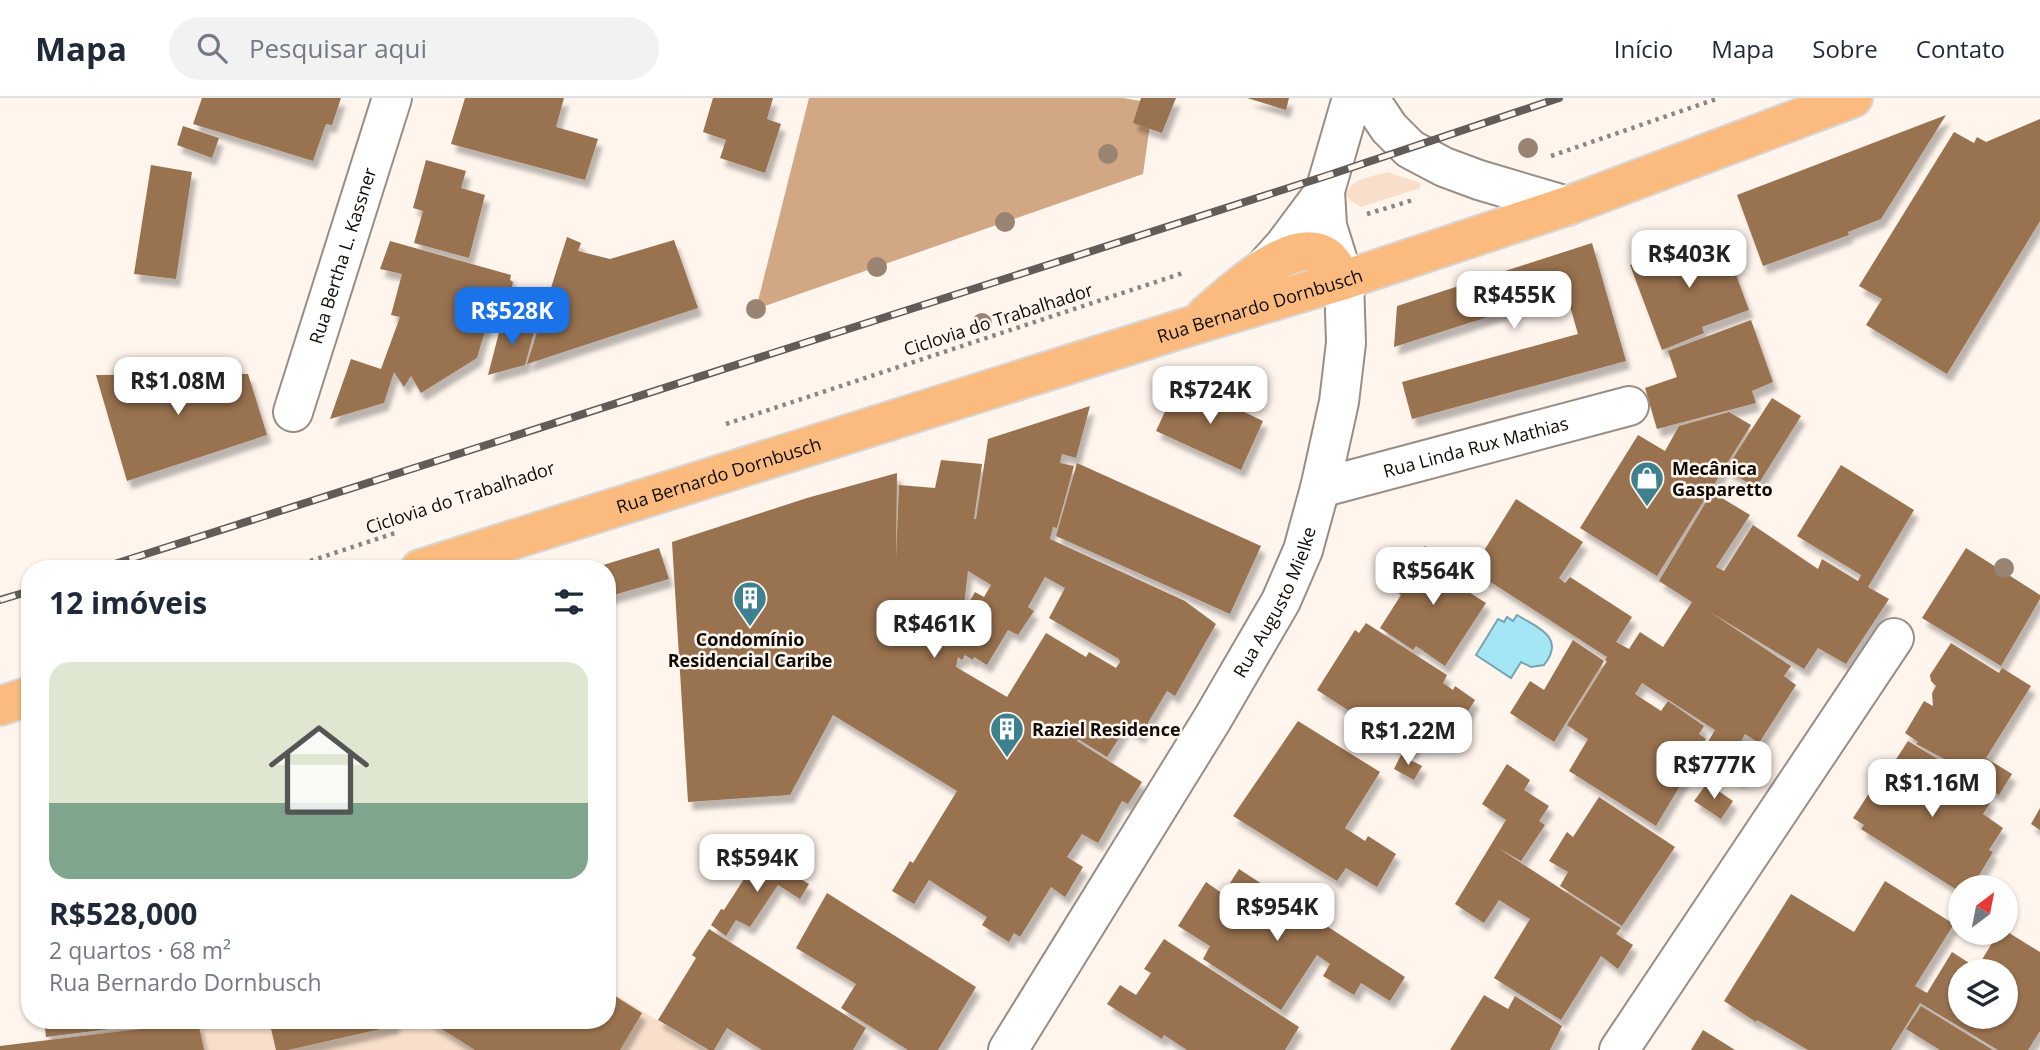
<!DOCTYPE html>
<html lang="pt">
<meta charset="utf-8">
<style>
body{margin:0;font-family:"Open Sans",sans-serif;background:#f2f2f3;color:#1f2937;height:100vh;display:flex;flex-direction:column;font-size:26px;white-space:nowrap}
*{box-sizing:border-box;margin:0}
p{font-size:23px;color:#747a83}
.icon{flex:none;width:38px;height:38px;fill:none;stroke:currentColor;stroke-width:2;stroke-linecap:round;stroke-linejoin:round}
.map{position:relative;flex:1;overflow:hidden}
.drawer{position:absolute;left:21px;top:462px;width:595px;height:469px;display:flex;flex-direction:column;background:#fff;border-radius:28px;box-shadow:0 2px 5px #0004}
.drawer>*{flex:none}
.needle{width:46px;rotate:32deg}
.controls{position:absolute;left:1948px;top:777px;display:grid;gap:14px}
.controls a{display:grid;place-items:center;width:70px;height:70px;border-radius:50%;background:#fff;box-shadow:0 2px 5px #0004;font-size:35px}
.price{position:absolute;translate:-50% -60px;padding:0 16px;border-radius:14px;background:#fff;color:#222;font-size:23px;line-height:46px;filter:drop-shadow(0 2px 4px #0008)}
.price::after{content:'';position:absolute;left:50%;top:42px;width:21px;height:16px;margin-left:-10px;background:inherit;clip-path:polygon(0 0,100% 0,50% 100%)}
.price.on{background:#1a73e8;color:#fff}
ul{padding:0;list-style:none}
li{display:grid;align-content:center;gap:14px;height:371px;padding:0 28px}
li+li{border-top:2px solid #e0e1e3}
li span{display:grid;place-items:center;height:217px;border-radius:21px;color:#555}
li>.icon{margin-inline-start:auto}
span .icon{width:126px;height:126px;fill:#fffc;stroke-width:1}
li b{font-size:30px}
h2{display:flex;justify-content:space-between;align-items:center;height:84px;padding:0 28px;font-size:30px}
header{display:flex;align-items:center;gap:42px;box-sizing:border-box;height:98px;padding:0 35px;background:#fff;border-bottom:2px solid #e0e1e3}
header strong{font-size:33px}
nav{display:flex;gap:38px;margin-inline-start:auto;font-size:24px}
.search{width:490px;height:63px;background:#f2f2f3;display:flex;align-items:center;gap:18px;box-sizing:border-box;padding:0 24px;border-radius:38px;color:#747a83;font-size:26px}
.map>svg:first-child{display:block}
.green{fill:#f9dfc9}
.forest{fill:#d2a884}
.water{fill:#a4e6f6;stroke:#77a4af;stroke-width:2}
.building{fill:#997250;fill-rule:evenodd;filter:url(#shadow)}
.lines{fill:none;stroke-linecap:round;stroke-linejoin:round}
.minor-casing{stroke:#978e87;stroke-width:42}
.tertiary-casing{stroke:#978e87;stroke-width:42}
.trunk-casing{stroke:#d8d8d8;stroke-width:42}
.path{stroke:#8d8681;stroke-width:4.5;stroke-dasharray:3.5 5;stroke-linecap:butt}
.minor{stroke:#fff;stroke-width:38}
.tertiary{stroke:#fff;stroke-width:38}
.trunk{stroke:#fbbb7e;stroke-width:38}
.rail-casing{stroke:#615c58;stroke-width:8}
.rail{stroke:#fff5ed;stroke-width:5;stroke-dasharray:16;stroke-linecap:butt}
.tree{fill:#988471}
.labels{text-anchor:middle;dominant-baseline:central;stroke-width:5;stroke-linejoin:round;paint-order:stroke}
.street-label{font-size:18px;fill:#0e0b09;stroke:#fff5ed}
.poi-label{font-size:18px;font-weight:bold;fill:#0e0b09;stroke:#fff5ed;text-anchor:start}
</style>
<header>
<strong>Mapa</strong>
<div class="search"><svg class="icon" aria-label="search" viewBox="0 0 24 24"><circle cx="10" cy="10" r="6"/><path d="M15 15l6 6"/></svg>Pesquisar aqui</div>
<nav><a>Início</a><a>Mapa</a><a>Sobre</a><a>Contato</a></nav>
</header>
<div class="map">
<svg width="2040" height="952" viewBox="0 0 2040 952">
<defs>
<filter id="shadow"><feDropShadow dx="4.5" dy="8" stdDeviation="2" flood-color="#0004"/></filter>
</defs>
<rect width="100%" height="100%" fill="#fff5ed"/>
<!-- green -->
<g class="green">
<path d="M1387,74l34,11 -1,5 -59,19 -10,-6 -5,-6c4,-17 26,-18 41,-23z"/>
<path d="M607,891l98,61h-705v-4l194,-26h413z"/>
</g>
<!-- forest -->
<path class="forest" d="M809,0h314l30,5 -10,71 -387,135z"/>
<!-- water -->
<path class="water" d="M1517,517c21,13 49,22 27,50l-13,2 -10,-5 -10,16 -35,-23 22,-36 6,3 3,-5 6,4z"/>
<!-- building -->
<g class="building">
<path d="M202,0h139l-9,27 -6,-1 -13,37 -120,-37z"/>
<path d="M465,0h99l-8,29 42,12 -13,41 -134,-36z"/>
<path d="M713,0h60l-6,21 14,5 -16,49 -45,-15 6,-18 -23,-8z"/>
<path d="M1141,0h35l-14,35 -29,-10z"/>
<path d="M1247,0h42l-3,12z"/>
<path d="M1946,17l-65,104 -33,13 1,3 -86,31 -26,-71z"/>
<path d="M2040,21v102l-93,153 -81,-49 16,-26 -23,-13 95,-154 20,11 3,-6 9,5z"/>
<path d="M183,28l36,12 -7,20 -35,-13z"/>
<path d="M426,62l40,11 -5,17 24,7 -16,63 -55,-15 9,-32 -10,-3z"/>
<path d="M151,67l41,7 -16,107 -42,-5z"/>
<path d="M1721,136l28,76 -47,17 2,6 -42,17 -32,-85z"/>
<path d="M567,139l14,6 -3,8 32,8 64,-19 24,68 -171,56z"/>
<path d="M390,143l121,34 -1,5 3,2 -5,23 -18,9 -13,44 -56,35 -10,-17 -7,11 -10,-15 -10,31 -54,16 21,-60 30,10 19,-52 -9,-2 11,-41 -22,-5z"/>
<path d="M1592,145l34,118 -214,58 -10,-37 176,-48 -12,-42 -172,55 3,-41z"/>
<path d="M1751,222l22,62 -21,9 4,12 -99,26 -12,-41 32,-11 -9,-26z"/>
<path d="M537,223l-12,44 -37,10 13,-50z"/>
<path d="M248,276l19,61 -140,46 -31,-106z"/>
<path d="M1179,283l84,40 -22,49 -85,-39z"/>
<path d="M1772,300l29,18 -45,72 -30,-19z"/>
<path d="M1090,308l-14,52 -14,-4 -2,9 14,3 -17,62 -4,-1 -3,12 135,62 31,23 -41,72 -8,-5 -27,45 -14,-9 -19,30 -29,-18 -1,2 65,41 -14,22 -6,-3 -24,42 -16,-9 -15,23 16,10 -18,30 -14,-10 -31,50 -6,-4 -5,9 -27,-17 5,-8 -58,-37 -15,24 -22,-13 18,-30 3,2 44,-72 -124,-76 -43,80 -102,7 -16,-260 135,-44 90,-25 -1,87 3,-75 36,3 6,-28 41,4 -8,55h2l12,-80zM968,473l23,14 -7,12 -9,-5 -12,21zM1045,479l20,11 -16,30 70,41 1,3 -4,6 -27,-16 -3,5 -40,-24 -39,64 -51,-30 2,-10 4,3 3,-5 8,5 1,-3 13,8 21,-35 10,5 16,-24 -6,-4z"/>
<path d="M1729,314l22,13 -94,151 -77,-48 58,-93 27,16 14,-25z"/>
<path d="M1077,365l184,83 -31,68 -174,-78z"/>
<path d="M1841,367l73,45 -46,77 21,12 -43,65 -28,-16 -14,21 -94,-57 81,54 -7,10 12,9 -37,58 -14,-9 -6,11 17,11 -16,24 -40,-25 15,-25 -73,-47 -7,11 26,17 7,-10 36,25 -5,8 7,5 -15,23 2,2 -37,62 -87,-55 19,-32 -21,-14 40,-64 -2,-1 2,-3 -135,-87 44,-71 67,43 -24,36 6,5 5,-6 62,40 -16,25 13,7 11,-17 23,15 29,-45 -33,-21 53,-89 38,23 -34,52 8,4 29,-46 65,44 4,-10 36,22 3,-6 -64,-39z"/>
<path d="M1425,448l45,27 -9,14 25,16 -41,63 -29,-20 -3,4 -33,-22 21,-33 -6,-4z"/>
<path d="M659,450l10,31 -62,18v-28h-17z"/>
<path d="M1966,450l74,47v4l-39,67 -79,-48z"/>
<path d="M1366,525l81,52 -4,8 10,7 2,-4 20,14 -26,42 -22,-14 -16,23 -94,-61 38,-60 4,3z"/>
<path d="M1573,542l31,21 -50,81 -44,-29 20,-32 14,9z"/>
<path d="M1951,545l48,30 3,-5 29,18 -45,72 26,16 -13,21 -34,-21 2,-3 -51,-27 2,-2 -13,-9 19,-32 9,5 -1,-13 4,-7 -5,-5 -1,-6z"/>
<path d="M1298,623l82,51 -35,56 20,13 3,-5 28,18 -19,33 -31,-19 -9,13 -104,-65z"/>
<path d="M1908,643l66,40 -5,7 22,13 -8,13 20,14 -14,22 4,2 -21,35h-12v5l-99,-63 3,-4 -11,-7 20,-31 13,8 4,-3 8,1 5,-10 -16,-10z"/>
<path d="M1401,657l21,11 -8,14 -20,-11z"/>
<path d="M1507,666l23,16 -6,10 25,16 -10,15 6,4 -24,36 -23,-13 123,80 -5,6 17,11 -15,24 -17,-13 -40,64 -67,-42 36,-59 -31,-19 -15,23 -29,-19 51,-84 -24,-16z"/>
<path d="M1707,685l26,18 -12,18 -27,-18z"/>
<path d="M1599,699l76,50 -53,79 -62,-40 8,-14 -19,-11 18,-29 6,5z"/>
<path d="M2040,710v22l-9,-6z"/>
<path d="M760,756l49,30 -9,15 -22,-14 -28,42 -14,-7 -10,16 -15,-11 10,-16 3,1z"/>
<path d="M1239,771l166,108 -15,24 -29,-18 -7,12 -31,-19 7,-12 -13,-9 -36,55 -78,-51 7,-13 -32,-20 28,-44 17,12z"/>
<path d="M1885,783l69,43 -39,62 12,7 25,-41 25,16 21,-35h8v-2l34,21v79l-12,19h-30l-78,-47 -29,47h-83l-51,-30 -1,2 -32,-21 67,-107 63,38zM1960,873h46v46h-46z"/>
<path d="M827,795l149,94 -38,63h-30l-67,-42 15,-24 -60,-36z"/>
<path d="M709,831l157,99 -13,22h-91l-35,-22 -13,22h-5l-51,-30 38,-62 -4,-3z"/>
<path d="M1164,841l135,88 -14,23h-98l-23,-15 -2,4 -55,-35 13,-19 16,10 15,-22 -7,-4z"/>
<path d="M607,893l35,22 -22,37h-145l-48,-30h180z"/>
<path d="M1484,897l24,14 7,-13 47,30 -12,24h-100z"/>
<path d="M1921,908l72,44h-53l-34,-21z"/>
<path d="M44,922h96l1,5 -95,12z"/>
<path d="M269,922h128l-3,6 -106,24h-12z"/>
<path d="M198,924l6,28h-204v-4z"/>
<path d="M1703,932l32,20h-44z"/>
</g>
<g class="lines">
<!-- minor casing -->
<g class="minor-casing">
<g id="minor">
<path id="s1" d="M293,314l99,-314"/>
<path id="s2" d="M1320,390l309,-82"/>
<path id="s3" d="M1008,952l205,-332 68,-117 22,-51 17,-62 19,-86 7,-59 -2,-63"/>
<path d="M1619,952l275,-412"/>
</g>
</g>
<!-- tertiary casing -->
<g class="tertiary-casing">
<g id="tertiary">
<path d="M1369,0l20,30 21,21 34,18 35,13 88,26"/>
<path d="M1266,168l18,-20 41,-55"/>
<path d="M1344,182l-17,-54 -2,-35 27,-93"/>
</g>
</g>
<!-- trunk casing -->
<g class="trunk-casing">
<g id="trunk">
<path d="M1206,217c24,-20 88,-84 122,-57 6,5 11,16 16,22"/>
<path id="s4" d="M420,471l774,-244 150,-45 223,-74 286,-108"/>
<path d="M0,608l30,-10"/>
</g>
</g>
<!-- path -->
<g class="path">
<path d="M1551,58l168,-58"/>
<path d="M1367,116l46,-14"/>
<path d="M726,326l460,-152"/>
<path d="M286,471l109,-36"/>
</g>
<!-- minor -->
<use href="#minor" class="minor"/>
<!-- tertiary -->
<use href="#tertiary" class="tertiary"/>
<!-- trunk -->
<use href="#trunk" class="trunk"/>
<!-- rail casing -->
<g class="rail-casing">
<g id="rail">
<path d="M99,471l1230,-394 230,-77"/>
<path d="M0,502l30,-9"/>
</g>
</g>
<!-- rail -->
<use href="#rail" class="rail"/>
</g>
<!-- trees -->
<g class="tree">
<circle cx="1528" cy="50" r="10"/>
<circle cx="1108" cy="56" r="10"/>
<circle cx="1005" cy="124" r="10"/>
<circle cx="877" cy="169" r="10"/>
<circle cx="756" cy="211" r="10"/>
<circle cx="982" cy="225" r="10"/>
<circle cx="2004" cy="470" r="10"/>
</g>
<!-- icons -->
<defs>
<g id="shop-pin" transform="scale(1.75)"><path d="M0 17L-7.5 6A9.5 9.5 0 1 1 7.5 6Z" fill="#3d818f" stroke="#fff5ed"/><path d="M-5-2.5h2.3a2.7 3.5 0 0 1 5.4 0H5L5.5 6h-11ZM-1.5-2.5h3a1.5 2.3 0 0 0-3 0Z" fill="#fff"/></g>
<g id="building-pin" transform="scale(1.75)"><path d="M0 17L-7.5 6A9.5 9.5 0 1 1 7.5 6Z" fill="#3d818f" stroke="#fff5ed"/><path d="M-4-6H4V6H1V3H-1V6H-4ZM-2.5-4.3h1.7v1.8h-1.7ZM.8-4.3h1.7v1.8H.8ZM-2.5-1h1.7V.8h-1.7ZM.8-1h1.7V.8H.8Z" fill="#fff"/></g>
</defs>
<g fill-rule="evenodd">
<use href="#shop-pin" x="1647" y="380"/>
<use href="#building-pin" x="750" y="500"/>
<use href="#building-pin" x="1007" y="631"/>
</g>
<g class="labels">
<!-- street labels -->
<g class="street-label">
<text stroke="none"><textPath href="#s1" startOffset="164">Rua Bertha L. Kassner</textPath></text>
<text stroke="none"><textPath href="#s4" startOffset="880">Rua Bernardo Dornbusch</textPath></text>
<text transform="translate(998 221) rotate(-18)">Ciclovia do Trabalhador</text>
<text stroke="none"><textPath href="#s2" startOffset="161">Rua Linda Rux Mathias</textPath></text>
<text stroke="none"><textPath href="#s4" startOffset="313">Rua Bernardo Dornbusch</textPath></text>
<text transform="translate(460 399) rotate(-18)">Ciclovia do Trabalhador</text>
<text stroke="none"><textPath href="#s3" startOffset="522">Rua Augusto Mielke</textPath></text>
</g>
<!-- poi labels -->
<g class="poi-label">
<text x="1672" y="370">Mecânica<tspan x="1672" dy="21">Gasparetto</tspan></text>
<text x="750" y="541" text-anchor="middle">Condomínio<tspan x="750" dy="21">Residencial Caribe</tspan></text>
<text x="1032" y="631">Raziel Residence</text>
</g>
</g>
</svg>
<div class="controls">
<a><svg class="needle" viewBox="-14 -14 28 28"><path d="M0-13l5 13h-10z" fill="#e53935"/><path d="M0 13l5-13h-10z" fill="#747a83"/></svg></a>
<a><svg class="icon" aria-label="layers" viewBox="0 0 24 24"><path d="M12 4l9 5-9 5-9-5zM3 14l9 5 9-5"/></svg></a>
</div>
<b class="price" style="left:1689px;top:192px">R$403K</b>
<b class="price" style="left:1514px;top:233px">R$455K</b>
<b class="price on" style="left:512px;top:249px">R$528K</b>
<b class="price" style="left:178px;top:319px">R$1.08M</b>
<b class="price" style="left:1210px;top:328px">R$724K</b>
<b class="price" style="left:1433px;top:509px">R$564K</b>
<b class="price" style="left:934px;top:562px">R$461K</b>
<b class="price" style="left:1408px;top:669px">R$1.22M</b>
<b class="price" style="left:1714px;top:703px">R$777K</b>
<b class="price" style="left:1932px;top:721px">R$1.16M</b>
<b class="price" style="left:757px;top:796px">R$594K</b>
<b class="price" style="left:1277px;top:845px">R$954K</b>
<section class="drawer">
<h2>12 imóveis<svg class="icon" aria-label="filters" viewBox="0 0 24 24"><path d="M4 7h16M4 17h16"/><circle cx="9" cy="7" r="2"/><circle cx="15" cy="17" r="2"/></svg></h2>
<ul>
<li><span style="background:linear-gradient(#dfe7d0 65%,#7fa58c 0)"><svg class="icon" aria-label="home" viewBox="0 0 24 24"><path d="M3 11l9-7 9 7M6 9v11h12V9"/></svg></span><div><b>R$528,000</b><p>2 quartos · 68 m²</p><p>Rua Bernardo Dornbusch</p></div></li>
</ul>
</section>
</div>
